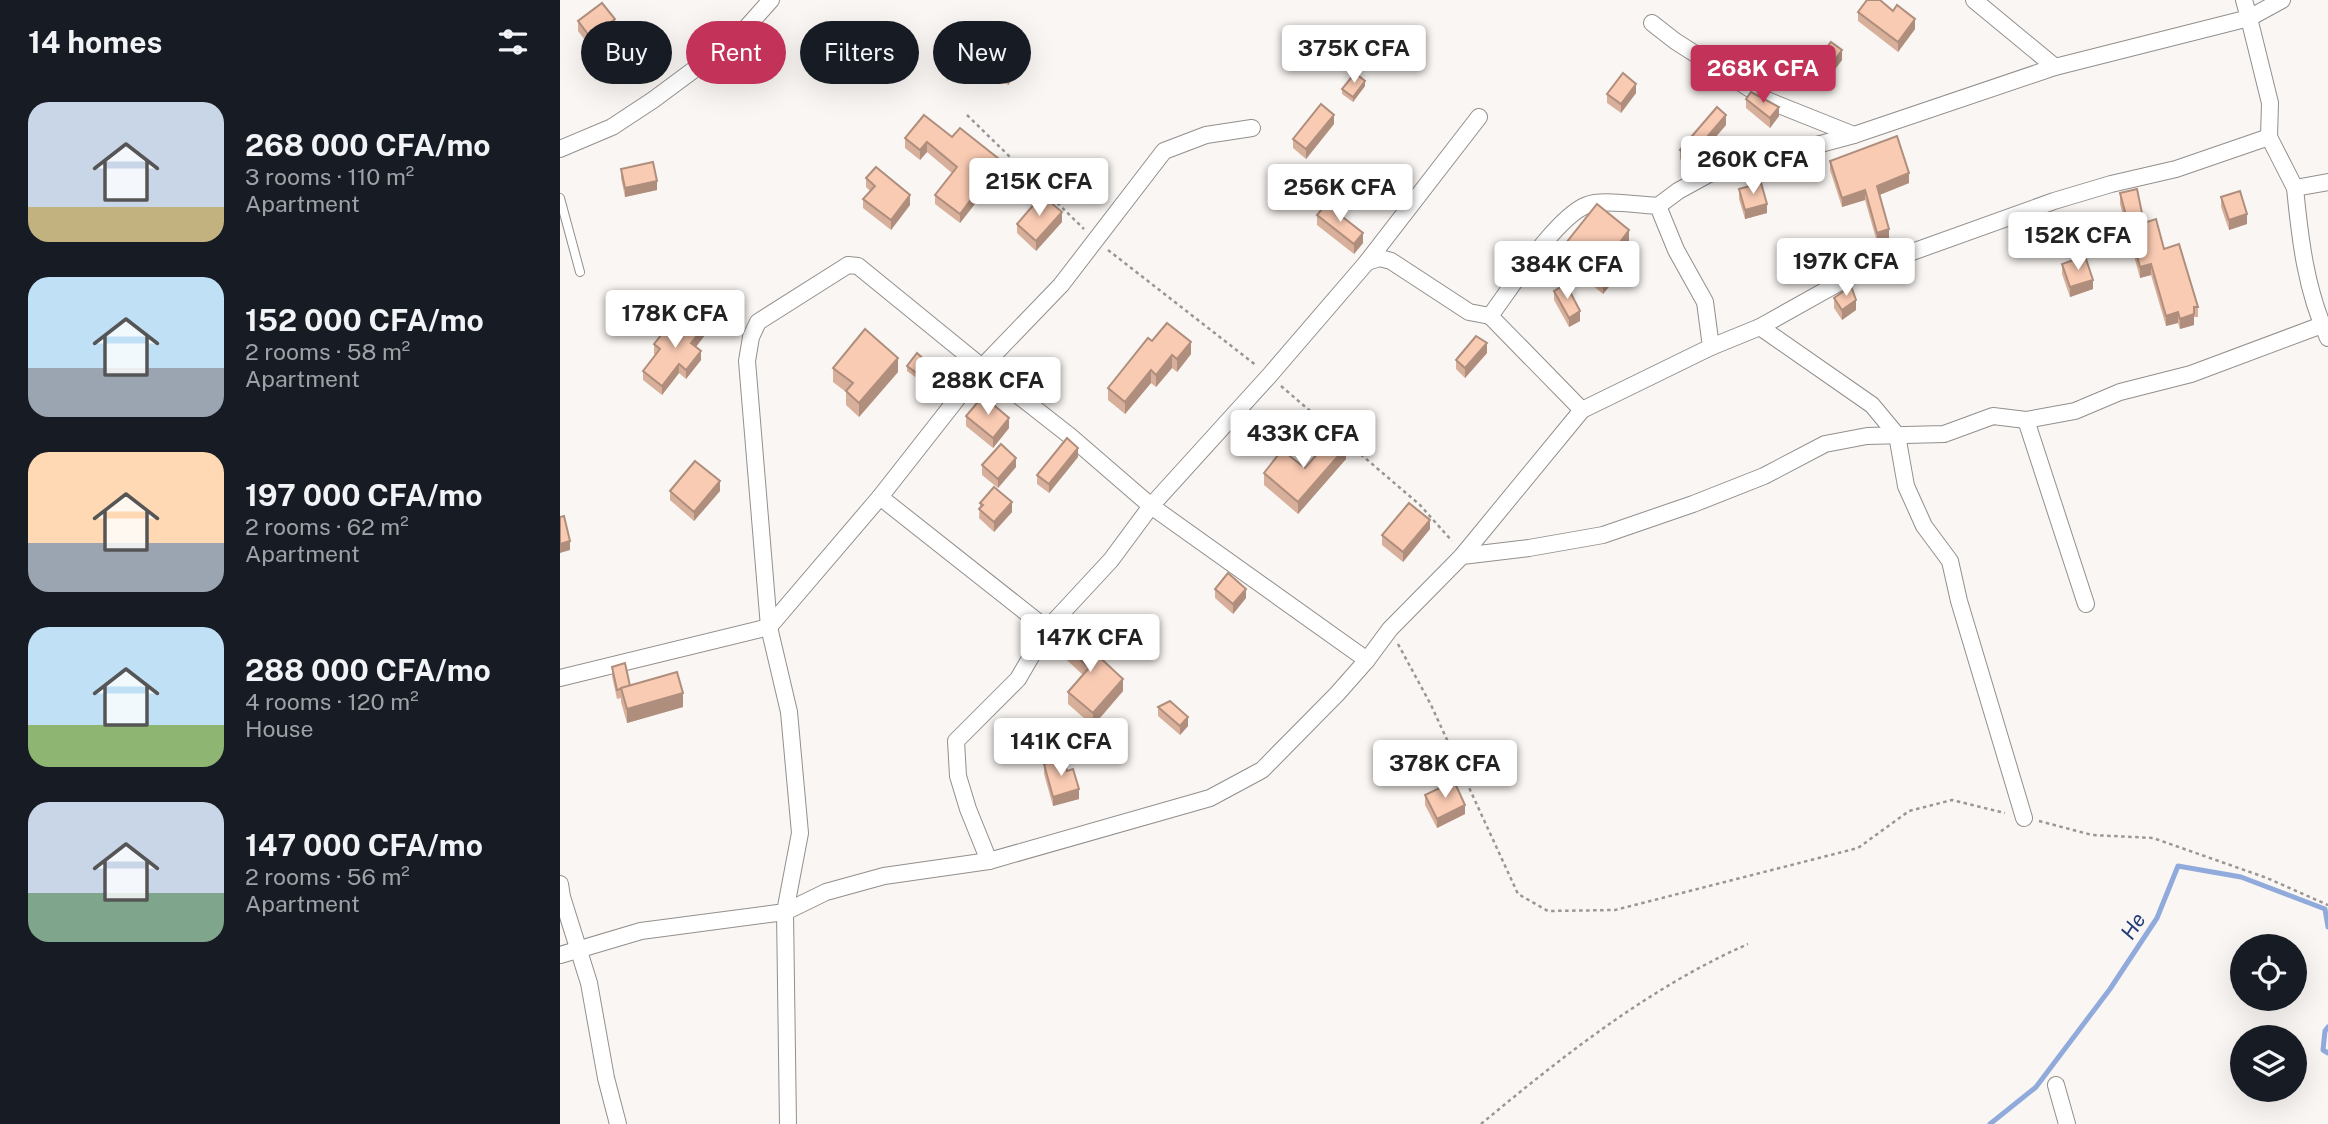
<!DOCTYPE html>
<meta charset="utf-8">
<style>
body{margin:0;font-family:"Public Sans",sans-serif;background:#20242c;color:#f1f3f6;height:100vh;display:flex;flex-direction:column;font-size:26px;white-space:nowrap}
*{box-sizing:border-box;margin:0}
p{font-size:23px;color:#9ea1a6}
.icon{flex:none;width:38px;height:38px;fill:none;stroke:currentColor;stroke-width:2;stroke-linecap:round;stroke-linejoin:round}
.map{position:relative;flex:1;overflow:hidden}
.drawer{display:flex;flex-direction:column;background:#171b24;width:560px}
.drawer>*{flex:none}
.top-card{position:absolute;left:21px;top:21px;width:665px;height:63px;display:flex;gap:14px}
.tools{position:absolute;left:1670px;top:934px;display:grid;gap:14px}
.tools a{display:grid;place-items:center;width:77px;height:77px;border-radius:50%;background:#171b24;box-shadow:0 7px 28px #0002;font-size:35px}
.price{position:absolute;translate:-50% -60px;padding:0 16px;border-radius:7px;background:#fff;color:#222;font-size:23px;line-height:46px;filter:drop-shadow(0 2px 4px #0008)}
.price::after{content:'';position:absolute;left:50%;top:42px;width:21px;height:16px;margin-left:-10px;background:inherit;clip-path:polygon(0 0,100% 0,50% 100%)}
.price.current{background:#c23259;color:#fff}
ul{padding:0;list-style:none}
li{display:flex;align-items:center;gap:21px;height:175px;padding:0 28px}
li span{display:grid;place-items:center;flex:none;width:196px;height:140px;border-radius:21px;color:#555}
li>.icon{margin-inline-start:auto}
span .icon{width:84px;height:84px;fill:#fffc;stroke-width:1}
li b{font-size:30px}
h2{display:flex;justify-content:space-between;align-items:center;height:84px;padding:0 28px;font-size:30px}
.pill{padding:0 24px;border-radius:32px;background:#171b24;box-shadow:0 7px 28px #0002;font-size:24px;line-height:63px}
.pill.current{background:#c23259;color:#fff}
main{display:flex;flex:1;min-height:0}
.map>svg:first-child{display:block}
.lines{fill:none;stroke-linecap:round;stroke-linejoin:round}
.stream{stroke:#90aadb;stroke-width:5}
.service-casing{stroke:#928f8c;stroke-width:10}
.minor-casing{stroke:#928f8c;stroke-width:18}
.path{stroke:#999694;stroke-width:2.5;stroke-dasharray:3.5 3.5;stroke-linecap:butt}
.service{stroke:#fff;stroke-width:8}
.minor{stroke:#fff;stroke-width:16}
.wall{fill:#d7af9a}
.shaded-wall{fill:#af8e7d}
.building{fill:#facbb3;stroke:#af8e7d;stroke-width:2}
.labels{text-anchor:middle;dominant-baseline:central;stroke-width:7;stroke-linejoin:round;paint-order:stroke}
.water-label{font-size:21px;font-style:italic;fill:#223d79;stroke:#faf6f3}
</style>
<main>
<section class="drawer">
<h2>14 homes<svg class="icon" aria-label="filters" viewBox="0 0 24 24"><path d="M4 7h16M4 17h16"/><circle cx="9" cy="7" r="2"/><circle cx="15" cy="17" r="2"/></svg></h2>
<ul>
<li><span style="background:linear-gradient(#c9d6e8 75%,#c2b280 0)"><svg class="icon" aria-label="home" viewBox="0 0 24 24"><path d="M3 11l9-7 9 7M6 9v11h12V9"/></svg></span><div><b>268 000 CFA/mo</b><p>3 rooms · 110 m²</p><p>Apartment</p></div></li>
<li><span style="background:linear-gradient(#bfe0f5 65%,#9aa5b1 0)"><svg class="icon" aria-label="home" viewBox="0 0 24 24"><path d="M3 11l9-7 9 7M6 9v11h12V9"/></svg></span><div><b>152 000 CFA/mo</b><p>2 rooms · 58 m²</p><p>Apartment</p></div></li>
<li><span style="background:linear-gradient(#ffd9b3 65%,#9aa5b1 0)"><svg class="icon" aria-label="home" viewBox="0 0 24 24"><path d="M3 11l9-7 9 7M6 9v11h12V9"/></svg></span><div><b>197 000 CFA/mo</b><p>2 rooms · 62 m²</p><p>Apartment</p></div></li>
<li><span style="background:linear-gradient(#bfe0f5 70%,#8fb573 0)"><svg class="icon" aria-label="home" viewBox="0 0 24 24"><path d="M3 11l9-7 9 7M6 9v11h12V9"/></svg></span><div><b>288 000 CFA/mo</b><p>4 rooms · 120 m²</p><p>House</p></div></li>
<li><span style="background:linear-gradient(#c9d6e8 65%,#7fa58c 0)"><svg class="icon" aria-label="home" viewBox="0 0 24 24"><path d="M3 11l9-7 9 7M6 9v11h12V9"/></svg></span><div><b>147 000 CFA/mo</b><p>2 rooms · 56 m²</p><p>Apartment</p></div></li>
</ul>
</section>
<div class="map">
<svg width="1768" height="1124" viewBox="0 0 1768 1124">
<rect width="100%" height="100%" fill="#faf6f3"/>
<g class="lines">
<!-- stream -->
<g class="stream">
<path d="M1768,1027l-3,4 -2,19 5,3"/>
<path d="M1430,1124l46,-37 74,-98 47,-71 21,-52 63,11 84,32 3,18"/>
</g>
<!-- service casing -->
<g class="service-casing">
<path id="service" d="M0,198l20,74"/>
</g>
<!-- minor casing -->
<g class="minor-casing">
<g id="minor">
<path d="M1414,0l81,67"/>
<path d="M1092,23l23,18 94,60 85,34"/>
<path d="M1709,137l1,-34 -21,-85 33,-18"/>
<path d="M0,149l52,-22 41,-27 85,-63 33,-37"/>
<path d="M1735,188c5,51 11,103 33,150"/>
<path d="M1098,206l20,-15 31,-17 145,-39 201,-68 194,-49 -5,-18"/>
<path d="M930,316l92,94"/>
<path d="M1200,327l112,78 25,30 9,51 18,40 26,35 9,40 65,217"/>
<path d="M1151,347l49,-20 93,-52 48,-19 153,-55 57,-17 65,-15 93,-32 26,51 33,-6"/>
<path d="M1466,420l60,184"/>
<path d="M320,497l167,132"/>
<path d="M902,556l67,-8 74,-13 90,-31 71,-28 61,-32 42,-8 77,-2 49,-18 33,4 49,-9 45,-19 71,-18 131,-49"/>
<path d="M0,678l209,-51 111,-130 102,-130 79,-82 103,-134 42,-16 46,-7"/>
<path d="M429,861l-21,-52 -10,-33 -2,-35 62,-62 29,-50 64,-69 40,-54 118,-130 98,-114 112,-145"/>
<path d="M0,884l2,13 27,86 17,95 12,46"/>
<path d="M0,955l81,-24 144,-19 15,-79 -11,-121 -20,-85 -22,-266 4,-24 7,-15 90,-57 10,1 124,101 88,69 81,70 216,154"/>
<path d="M1496,1085l11,39"/>
<path d="M228,1124l-3,-212 41,-20 58,-16 105,-15 221,-63 52,-28 75,-76 30,-34 23,-31 72,-73 120,-146 129,-63 -6,-45 -29,-52 -18,-44c-17,-1 -57,-7 -71,-1 -31,12 -76,83 -97,111l-21,-4 -78,-51 -11,-3 -13,4"/>
</g>
</g>
<!-- path -->
<g class="path">
<path d="M407,115l117,114"/>
<path d="M548,250l149,116"/>
<path d="M721,386l139,119 32,36"/>
<path d="M838,644l33,61 87,189 30,17 67,-1 243,-62 51,-37 43,-11 53,13"/>
<path d="M1479,821l53,14 61,3 114,40 61,27"/>
<path d="M921,1124c82,-68 169,-137 267,-180"/>
</g>
<!-- service -->
<use href="#service" class="service"/>
<!-- minor -->
<use href="#minor" class="minor"/>
</g>
<!-- wall -->
<g class="wall">
<path d="M1298,12l57,17 -17,23 -40,-31z"/>
<path d="M18,21l37,8 -24,19 -13,-17z"/>
<path d="M1282,60l-16,21 -11,-8v-10z"/>
<path d="M459,71l-11,14 -11,-9v-4z"/>
<path d="M805,86l-12,16 -11,-8v-5z"/>
<path d="M1076,93l-15,20 -14,-10v-9z"/>
<path d="M1186,99l33,17 -9,12 -24,-20z"/>
<path d="M774,124l-28,35 -13,-11v-9z"/>
<path d="M1166,125l-37,43 -9,-9v-9z"/>
<path d="M392,137l47,32 -21,25v6l-18,23 -25,-19v-9l17,-22 -25,-21 -7,8 -15,-12v-10z"/>
<path d="M1270,161l79,22 -30,12 10,43 -12,4 -12,-42 -23,7 -12,-37z"/>
<path d="M61,169l36,21 -32,7 -4,-19z"/>
<path d="M306,178l44,27 -19,25 -28,-22v-9l7,-8 -4,-4z"/>
<path d="M1179,189l28,24 -22,6 -6,-20z"/>
<path d="M1560,193l44,56 34,58v10h-4v8l-14,4 -2,-6 -12,3 -15,-51 -11,3 -20,-74z"/>
<path d="M1661,197l26,27 -18,6 -8,-23z"/>
<path d="M757,215l46,28 -9,11 -37,-29z"/>
<path d="M502,222l-26,29 -19,-18v-9z"/>
<path d="M1069,242l-5,8 3,15 -24,29 -41,-34v-12z"/>
<path d="M1502,264l31,25 -23,8 -8,-23z"/>
<path d="M994,291l26,30 -11,6 -15,-27z"/>
<path d="M1274,298l22,12 -14,10 -8,-12z"/>
<path d="M112,334l33,1 -9,12 5,13 -15,19 -7,-6 -17,22 -19,-15v-9l12,-16 -1,-1v-10z"/>
<path d="M592,341l39,13 -14,18 -5,-4 -16,19 -5,-4 -26,31 -17,-14v-12z"/>
<path d="M927,353l-22,25 -9,-9v-9z"/>
<path d="M347,366h20l-9,13 -11,-8z"/>
<path d="M273,368l65,4 -39,45 -13,-12v-13l-13,-10z"/>
<path d="M406,416l43,12 -16,20 -27,-22z"/>
<path d="M518,457l-29,36 -12,-9v-9z"/>
<path d="M786,459l-48,55 -34,-29v-12l41,-5z"/>
<path d="M422,465l34,2 -18,21 -16,-13z"/>
<path d="M110,491h50l-26,30 -24,-21z"/>
<path d="M420,503l32,9 -18,20 -15,-14z"/>
<path d="M870,529l-27,33 -21,-17v-10z"/>
<path d="M655,589l31,9 -13,16 -18,-16z"/>
<path d="M497,638l66,53 -30,35 -25,-22v-12l15,-17 -26,-24z"/>
<path d="M52,667l18,19 53,21 -56,16 -6,-21v-4l-4,1 -5,-23z"/>
<path d="M598,707l30,19 -8,9 -22,-19z"/>
<path d="M484,764l23,7 12,28 -26,7 -9,-32z"/>
<path d="M865,795l40,19 -28,14 -12,-23z"/>
</g>
<!-- shaded-wall -->
<g class="shaded-wall">
<path d="M55,19v10l-24,19v-10z"/>
<path d="M1355,19v10l-17,23v-10z"/>
<path d="M1282,50v10l-16,21v-9z"/>
<path d="M459,66v5l-11,14v-5z"/>
<path d="M805,81v5l-12,16v-5z"/>
<path d="M1076,84v9l-15,20v-9z"/>
<path d="M1219,107v9l-9,12v-10z"/>
<path d="M774,115v9l-28,35v-10z"/>
<path d="M1166,115v10l-37,43v-10z"/>
<path d="M367,142v10l-7,8v-10z"/>
<path d="M439,159v10l-21,25v6l-18,23v-9l16,-26z"/>
<path d="M1349,173v10l-32,13v-10z"/>
<path d="M97,181v9l-32,7v-9z"/>
<path d="M1305,190v10l-23,7v-9z"/>
<path d="M350,195v10l-19,25v-10z"/>
<path d="M1207,204v9l-22,6v-9z"/>
<path d="M502,212v10l-26,29v-10z"/>
<path d="M1687,214v10l-18,6v-10z"/>
<path d="M1329,229v9l-12,4v-9z"/>
<path d="M1069,230v12l-11,15v-12z"/>
<path d="M803,233v10l-9,11v-10z"/>
<path d="M1067,253v12l-24,29v-12z"/>
<path d="M1591,264v11l-11,3v-11z"/>
<path d="M1533,280v9l-23,8v-10z"/>
<path d="M1296,300v10l-14,10v-10z"/>
<path d="M1020,311v10l-11,6v-9z"/>
<path d="M1618,312v11l-12,3v-10z"/>
<path d="M1634,314v11l-14,4v-10z"/>
<path d="M145,326v9l-14,18v-10z"/>
<path d="M631,342v12l-14,18v-13z"/>
<path d="M927,343v10l-22,25v-10z"/>
<path d="M141,351v9l-15,19v-9z"/>
<path d="M612,355v13l-16,19v-12z"/>
<path d="M338,358v14l-39,45v-14z"/>
<path d="M367,362v4l-9,13v-5z"/>
<path d="M119,364v9l-17,22v-9z"/>
<path d="M591,370v13l-26,31v-12z"/>
<path d="M449,418v10l-16,20v-10z"/>
<path d="M786,447v12l-48,55v-12z"/>
<path d="M518,448v9l-29,36v-9z"/>
<path d="M456,458v9l-18,21v-9z"/>
<path d="M160,481v10l-26,30v-9z"/>
<path d="M452,502v10l-18,20v-10z"/>
<path d="M870,520v9l-27,33v-10z"/>
<path d="M10,541v9l-10,3v-9z"/>
<path d="M686,589v9l-13,16v-10z"/>
<path d="M563,679v12l-30,35v-13z"/>
<path d="M123,693v14l-56,16v-14z"/>
<path d="M628,717v9l-8,9v-9z"/>
<path d="M519,789v10l-26,7v-9z"/>
<path d="M905,805v9l-28,14v-9z"/>
</g>
<!-- building -->
<g class="building">
<path d="M1307,0h13l13,11 4,-6 18,14 -17,23 -40,-30z"/>
<path d="M42,3l13,16 -24,19 -13,-17z"/>
<path d="M1271,42l11,8 -16,22 -11,-9z"/>
<path d="M448,57l11,9 -11,14 -11,-8z"/>
<path d="M795,73l10,8 -12,16 -11,-8z"/>
<path d="M1063,73l13,11 -15,20 -14,-10z"/>
<path d="M1191,92l28,15 -9,11 -24,-19z"/>
<path d="M761,104l13,11 -28,34 -13,-10z"/>
<path d="M1157,107l9,8 -37,43 -9,-8z"/>
<path d="M364,115l28,22 8,-9 39,31 -23,29 2,2 -18,24 -25,-19 22,-28 -30,-25 -7,8 -15,-12z"/>
<path d="M1337,136l12,37 -32,13 12,43 -12,4 -12,-43 -23,8 -12,-37z"/>
<path d="M93,162l4,19 -32,7 -4,-19z"/>
<path d="M316,167l34,28 -19,25 -28,-21 12,-13 -9,-8z"/>
<path d="M1201,183l6,21 -22,6 -6,-21z"/>
<path d="M1577,189l7,34 12,-4 8,30 15,-5 19,63h-4v7l-14,5 -2,-7 -12,4 -15,-52 -11,3 -20,-74z"/>
<path d="M1680,191l7,23 -18,6 -8,-23z"/>
<path d="M482,195l20,17 -26,29 -19,-17z"/>
<path d="M766,204l37,29 -9,11 -37,-29z"/>
<path d="M1037,204l32,26 -11,15 9,8 -24,29 -41,-34z"/>
<path d="M1525,256l8,24 -23,7 -8,-23z"/>
<path d="M1006,284l14,27 -11,7 -15,-27z"/>
<path d="M1291,286l5,14 -14,10 -8,-12z"/>
<path d="M129,314l16,12 -14,17 10,8 -15,19 -7,-6 -17,22 -19,-15 17,-22 -6,-5 12,-15 6,5z"/>
<path d="M607,323l24,19 -14,17 -5,-4 -16,20 -5,-5 -26,32 -17,-14 40,-50 4,3z"/>
<path d="M305,329l33,29 -39,45 -13,-12 7,-8 -20,-15z"/>
<path d="M916,336l11,7 -22,25 -9,-8z"/>
<path d="M357,353l10,9 -9,12 -11,-8z"/>
<path d="M423,396l26,22 -16,20 -27,-22z"/>
<path d="M773,436l13,11 -48,55 -34,-29 18,-23 23,18z"/>
<path d="M507,438l11,10 -29,36 -12,-9z"/>
<path d="M441,444l15,14 -18,21 -16,-14z"/>
<path d="M135,461l25,20 -26,31 -24,-21z"/>
<path d="M434,487l18,15 -18,20 -15,-13 4,-4 -3,-2z"/>
<path d="M849,503l21,17 -27,32 -21,-17z"/>
<path d="M4,516l6,25 -10,3v-27z"/>
<path d="M668,573l18,16 -13,15 -18,-15z"/>
<path d="M507,627l56,52 -30,34 -25,-21 21,-24 -32,-30z"/>
<path d="M65,663l5,23 -13,4 -5,-23z"/>
<path d="M117,672l6,21 -56,16 -6,-21z"/>
<path d="M610,701l18,16 -8,9 -22,-19z"/>
<path d="M504,759l3,12 6,-2 6,20 -26,8 -9,-33z"/>
<path d="M894,781l11,24 -28,14 -12,-24z"/>
</g>
<g class="labels">
<!-- water labels -->
<g class="water-label">
<text transform="translate(1573 926) rotate(-57)">He</text>
</g>
</g>
</svg>
<div class="tools">
<a><svg class="icon" aria-label="locate" viewBox="0 0 24 24"><circle cx="12" cy="12" r="6"/><path d="M12 2v4M12 18v4M2 12h4M18 12h4"/></svg></a>
<a><svg class="icon" aria-label="layers" viewBox="0 0 24 24"><path d="M12 4l9 5-9 5-9-5zM3 14l9 5 9-5"/></svg></a>
</div>
<b class="price" style="left:794px;top:85px">375K CFA</b>
<b class="price current" style="left:1203px;top:105px">268K CFA</b>
<b class="price" style="left:1193px;top:196px">260K CFA</b>
<b class="price" style="left:479px;top:218px">215K CFA</b>
<b class="price" style="left:780px;top:224px">256K CFA</b>
<b class="price" style="left:1518px;top:272px">152K CFA</b>
<b class="price" style="left:1286px;top:298px">197K CFA</b>
<b class="price" style="left:1007px;top:301px">384K CFA</b>
<b class="price" style="left:115px;top:350px">178K CFA</b>
<b class="price" style="left:428px;top:417px">288K CFA</b>
<b class="price" style="left:743px;top:470px">433K CFA</b>
<b class="price" style="left:530px;top:674px">147K CFA</b>
<b class="price" style="left:501px;top:778px">141K CFA</b>
<b class="price" style="left:885px;top:800px">378K CFA</b>
<div class="top-card">
<a class="pill">Buy</a>
<a class="pill current">Rent</a>
<a class="pill">Filters</a>
<a class="pill">New</a>
</div>
</div>
</main>
